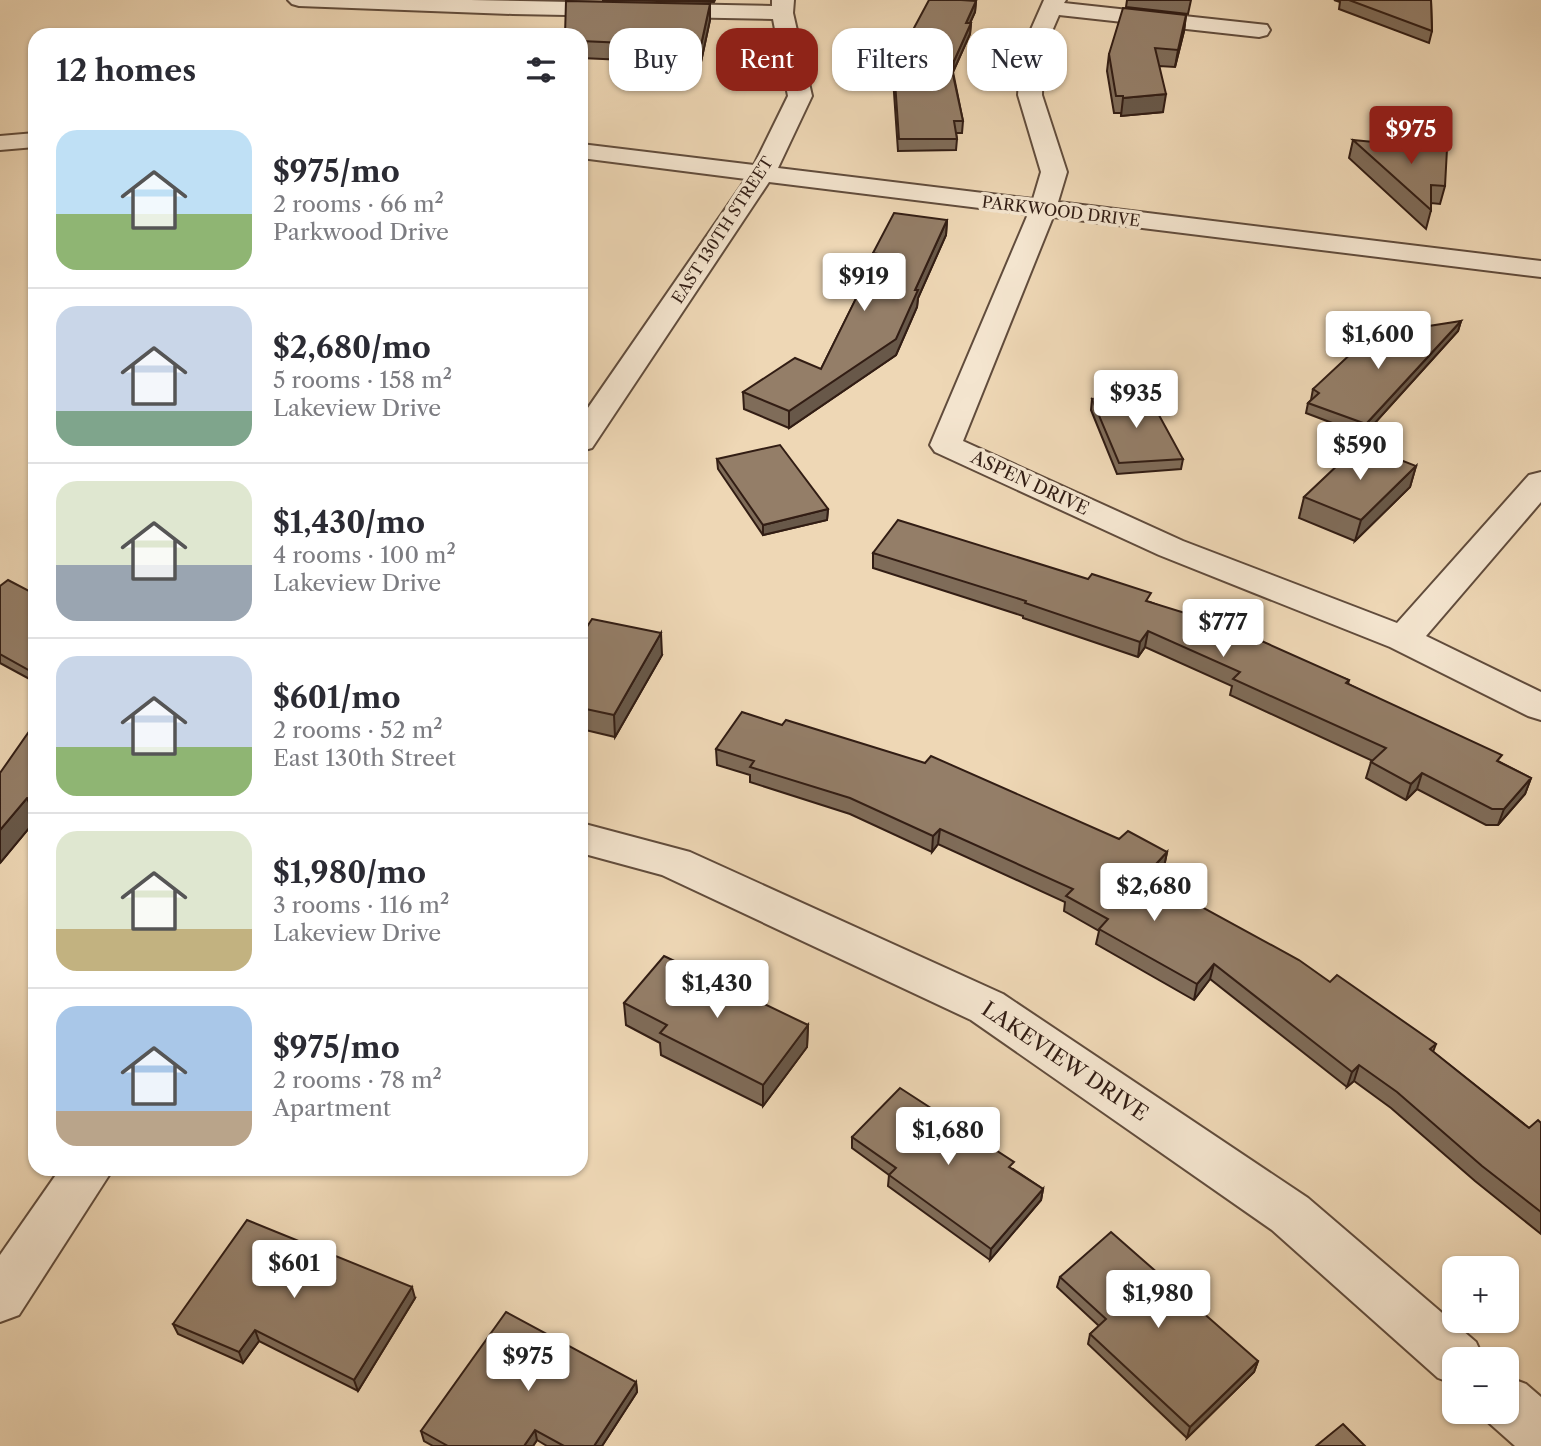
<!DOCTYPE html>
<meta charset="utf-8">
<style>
body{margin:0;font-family:"Libre Caslon Text",serif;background:#f7f7f7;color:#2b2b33;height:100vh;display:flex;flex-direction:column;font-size:26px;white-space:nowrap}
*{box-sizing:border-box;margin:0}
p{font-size:23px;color:#7c7c81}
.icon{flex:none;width:38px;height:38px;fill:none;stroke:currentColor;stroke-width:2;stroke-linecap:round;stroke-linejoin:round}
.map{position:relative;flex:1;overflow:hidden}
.side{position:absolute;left:28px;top:28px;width:560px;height:1148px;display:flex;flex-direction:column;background:#fff;border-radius:21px;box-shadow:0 2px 5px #0004}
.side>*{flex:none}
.hud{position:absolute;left:609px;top:28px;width:665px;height:63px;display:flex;gap:14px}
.fabs{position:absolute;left:1442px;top:1256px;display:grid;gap:14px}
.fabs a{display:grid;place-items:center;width:77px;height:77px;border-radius:14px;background:#fff;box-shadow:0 2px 5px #0004;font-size:35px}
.price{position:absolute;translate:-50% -60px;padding:0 16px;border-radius:7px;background:#fff;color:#222;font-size:23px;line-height:46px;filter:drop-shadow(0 2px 4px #0008)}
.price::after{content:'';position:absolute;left:50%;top:42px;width:21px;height:16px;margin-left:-10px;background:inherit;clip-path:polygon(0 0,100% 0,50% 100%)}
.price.on{background:#8f2418;color:#fff}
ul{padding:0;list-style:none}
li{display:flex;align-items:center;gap:21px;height:175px;padding:0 28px}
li+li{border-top:2px solid #e1e1e2}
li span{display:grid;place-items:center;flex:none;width:196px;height:140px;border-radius:21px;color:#555}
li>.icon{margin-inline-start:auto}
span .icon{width:84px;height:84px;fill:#fffc;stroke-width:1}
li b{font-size:30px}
h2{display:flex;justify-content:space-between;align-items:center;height:84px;padding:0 28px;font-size:30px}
.chip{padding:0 24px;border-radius:21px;background:#fff;box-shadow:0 2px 5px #0004;font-size:24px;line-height:63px}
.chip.on{background:#8f2418;color:#fff}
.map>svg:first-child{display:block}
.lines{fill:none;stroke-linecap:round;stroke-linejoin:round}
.minor-casing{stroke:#614c3c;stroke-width:4}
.minor{fill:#f4e5cf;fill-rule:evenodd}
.wall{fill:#7f6c59;stroke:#321d14;stroke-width:2}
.shaded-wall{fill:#685849;stroke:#321d14;stroke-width:2}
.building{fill:#947e68;stroke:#321d14;stroke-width:2}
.labels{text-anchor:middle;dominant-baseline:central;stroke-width:7;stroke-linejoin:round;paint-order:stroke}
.far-street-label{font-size:16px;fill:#321d14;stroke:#f4e5cf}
.street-label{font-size:18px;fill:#321d14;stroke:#f4e5cf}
.near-street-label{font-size:21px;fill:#321d14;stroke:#f4e5cf}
</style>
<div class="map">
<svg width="1541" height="1446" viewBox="0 0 1541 1446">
<rect width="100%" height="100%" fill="#eed7b5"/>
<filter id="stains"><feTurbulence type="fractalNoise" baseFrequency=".00286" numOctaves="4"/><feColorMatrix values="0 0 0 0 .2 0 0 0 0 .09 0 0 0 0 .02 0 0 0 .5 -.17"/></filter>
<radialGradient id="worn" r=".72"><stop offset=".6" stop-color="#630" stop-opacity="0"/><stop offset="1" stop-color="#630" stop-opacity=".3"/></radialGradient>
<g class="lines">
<!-- minor casing -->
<g class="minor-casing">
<g id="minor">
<path d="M288,0h182l302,6v-6h22l-1,13 19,83 -34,72 255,31 8,-27 -23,-77 3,-43 23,-52h22l-2,3 203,22 3,5 -3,5 -8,2 -200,-22 -16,37 -1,43 25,77 -9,30 483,59v16l-488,-60 -90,224 220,100 214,82 132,-148 12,-3v30l-115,134 115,56v28l-13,-4 -138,-69 -231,-92 -224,-103 -5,-7 98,-231 -259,-32 -177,266 -11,3v-33l165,-239 -165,-21v-14l173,21 34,-69 -15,-77 -260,-5 -214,-8 -7,-2z"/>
<path d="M35,133v14l-35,3v-14z"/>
<path d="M581,823l109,29 313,142 305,204 168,144 8,18h-30v24l-16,-6 -166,-148 -301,-210 -309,-145 -81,-22z"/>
<path d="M60,1169h53l-94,146 -19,7v-67z"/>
<path d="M1507,1377l19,7 15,13v49h-26l-27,-24 -4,-10h23z"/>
</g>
</g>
<!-- minor -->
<use href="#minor" class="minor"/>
</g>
<!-- wall -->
<g class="wall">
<path d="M602,0h113l-1,2z"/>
<path d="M1127,0h64l-3,14 -62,-7z"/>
<path d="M1334,0h97l1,31 -3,12 -90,-34 1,-7z"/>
<path d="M976,1l-1,11 -5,11h1l-1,11 -17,38 10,49 -1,12h-6l1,6 -1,11 -58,1 -5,-73 1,-11h5l1,-13z"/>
<path d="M710,4v16l-9,42h-76v-2l-44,-2v-23z"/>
<path d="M1186,15l-2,16 -9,36 -16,-1 4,46 -42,4v-3h-7l-7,-42 2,-17z"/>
<path d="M1353,140l92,46 -5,18 -9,-1v7l-5,19 -77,-71z"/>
<path d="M947,220l-1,15 -28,63 -1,9 -21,48 -107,73 -45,-19 -1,-17 78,-23 52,-104v-12z"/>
<path d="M1461,321l-3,10 -94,104 -58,-22 2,-10 3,-3 2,-11z"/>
<path d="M1092,399l91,60 -2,10 -64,5 -26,-64z"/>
<path d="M717,459l111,50 -1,11 -64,15 -45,-66z"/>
<path d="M1416,466l-6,21 -55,54 -56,-23 5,-21z"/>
<path d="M873,553l277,49 199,78 -1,4 183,94 -6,16 -27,31h-12l-69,-36 -11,11 -40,-22 5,-16 2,-1 -143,-66 2,-9 -87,-39 -7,10 -115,-39v-2l-150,-48z"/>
<path d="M0,586l35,8v88l-35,-19z"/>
<path d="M581,636l81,19 -47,82 -34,-8z"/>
<path d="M35,723v98l-35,42z"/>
<path d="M716,749l403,90 48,13 -3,15 -12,13 284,164 -3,8 96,76 12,-5v111l-66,-53 -84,-73 -37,-27 -7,6 -137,-108 -16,21 -98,-56 3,-13 -35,-20 1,-9 -127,-58 -6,8 -82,-38 -100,-32v-7l-33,-10z"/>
<path d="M624,1003l184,22 -1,22 -44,59 -102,-51 -1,-12 -34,-18z"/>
<path d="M852,1137l161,32 30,20 -2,11 -51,60 -102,-74 1,-11 -37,-27z"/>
<path d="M1060,1277l198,84 -4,11 -67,66 -99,-94 2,-10 9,-8 -42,-39z"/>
<path d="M415,1298l-57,93 -99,-50 -16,22 -65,-29 -5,-10z"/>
<path d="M636,1382l1,10 -35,54h-55l-10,-6 -4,6h-100l-9,-5 -3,-10z"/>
</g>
<!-- shaded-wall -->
<g class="shaded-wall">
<path d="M976,1l-1,11 -10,22 1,-11z"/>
<path d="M710,4v16l-9,42v-17z"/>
<path d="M1186,15l-2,16 -9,36 3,-17z"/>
<path d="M971,23l-1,11 -17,38 1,-11z"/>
<path d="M1166,94l-3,18 -42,4 2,-18z"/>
<path d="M947,220l-1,15 -28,63 -1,9 -21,48 -107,73v-17l126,-121z"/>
<path d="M1461,321l-3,10 -94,104 2,-11z"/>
<path d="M1416,466l-6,21 -55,54 6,-21z"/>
<path d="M828,509l-1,11 -64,15v-10z"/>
<path d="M1148,631l-3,16 -7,10 2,-15z"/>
<path d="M661,633l1,22 -47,82 -1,-22z"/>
<path d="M1422,773l-5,16 -11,11 5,-16z"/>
<path d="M1531,778l-6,16 -27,31 6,-16z"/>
<path d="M27,798l8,19v4l-35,42v-33z"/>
<path d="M940,829l-2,15 -6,8 1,-16z"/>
<path d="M1167,852l-3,15 -22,25 3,-16z"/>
<path d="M1214,964l-4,15 -16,21 3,-16z"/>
<path d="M808,1025l-1,22 -44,59v-21z"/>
<path d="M1359,1065l-5,16 -7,6 5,-15z"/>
<path d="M1043,1189l-2,11 -51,60 1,-11z"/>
<path d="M412,1287l3,11 -57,93 -4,-11z"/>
<path d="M255,1330l4,11 -16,22 -4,-11z"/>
<path d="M1258,1361l-4,11 -67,66 3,-11z"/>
<path d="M636,1382l1,10 -35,54h-8z"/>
<path d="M535,1430l2,10 -4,6h-9z"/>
</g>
<!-- building -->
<g class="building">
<path d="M929,0h32l15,1 -10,22h5l-17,38h-4l13,60h-9l3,18h-58l-5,-72h7l-1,-13z"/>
<path d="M1349,0h82l1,31z"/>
<path d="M566,1l144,3 -9,41h-77l1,-2 -44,-2v-6h-16z"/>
<path d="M1123,8l63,7 -8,35 -23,-2 11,46 -43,4v-2h-7l-7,-42z"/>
<path d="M1353,140l94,9 -2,37 -14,-1v25z"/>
<path d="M894,213l53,7 -32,70h3l-22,49 -107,72 -46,-19 52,-34 26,11 57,-115 -5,-1z"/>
<path d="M1461,321l-95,103 -58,-21 11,-10 -6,-4 58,-54z"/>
<path d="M1148,395l35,64 -64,4 -27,-64z"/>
<path d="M1360,444l56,22 -55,54 -57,-23z"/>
<path d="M780,445l48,64 -65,16 -46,-66z"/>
<path d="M898,520l190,59 4,-5 59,19 -5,8 84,26 119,53 -3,3 156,72 -5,6 34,17 -27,31h-12l-70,-36 -11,11 -40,-22 15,-14 -153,-69 7,-7 -92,-41 -8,11 -115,-39 1,-2 -153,-48z"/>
<path d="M8,580l27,14 -1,79 -34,-19v-68z"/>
<path d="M592,619l69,14 -47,82 -33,-7v-72z"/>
<path d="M742,712l40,13 4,-5 139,43 6,-7 188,83 9,-8 39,21 -22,24 154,84 31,22 7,-7 99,69 -6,5 99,79 9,-8 3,3v89l-59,-46 -85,-74 -38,-27 -7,7 -138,-108 -17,20 -98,-55 9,-10 -42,-23 7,-7 -133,-60 -7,7 -83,-38 -100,-31 4,-6 -38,-12z"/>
<path d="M35,723v76l-8,-1 -27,32v-57z"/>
<path d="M664,956l144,69 -45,60 -103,-52 7,-8 -43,-22z"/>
<path d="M900,1088l114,74 -5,5 34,22 -52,60 -102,-74 7,-7 -44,-31z"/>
<path d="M247,1220l165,67 -58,93 -99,-50 -16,22 -66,-28z"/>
<path d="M1111,1232l147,129 -68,66 -100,-93 16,-15 -46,-42z"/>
<path d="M506,1312l130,70 -42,64h-30l-29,-16 -11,16h-76l-27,-15z"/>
<path d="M1343,1424l22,22h-49z"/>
</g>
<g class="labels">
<!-- far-street labels -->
<g class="far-street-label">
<text transform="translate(1061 211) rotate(7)">PARKWOOD DRIVE</text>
<text transform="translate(722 230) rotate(-57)">EAST 130TH STREET</text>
</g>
<!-- street labels -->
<g class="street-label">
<text transform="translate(1030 483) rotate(25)">ASPEN DRIVE</text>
</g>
<!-- near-street labels -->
<g class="near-street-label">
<text transform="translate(1065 1061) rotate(34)">LAKEVIEW DRIVE</text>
</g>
</g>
<rect width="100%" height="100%" filter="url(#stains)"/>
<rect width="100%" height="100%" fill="url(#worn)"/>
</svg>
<div class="fabs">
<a>+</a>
<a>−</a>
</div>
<b class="price on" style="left:1411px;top:166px">$975</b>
<b class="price" style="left:864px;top:313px">$919</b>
<b class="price" style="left:1378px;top:371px">$1,600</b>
<b class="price" style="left:1136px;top:430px">$935</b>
<b class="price" style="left:1360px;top:482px">$590</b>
<b class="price" style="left:1223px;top:659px">$777</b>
<b class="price" style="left:1154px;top:923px">$2,680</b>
<b class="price" style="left:717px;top:1020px">$1,430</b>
<b class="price" style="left:948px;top:1167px">$1,680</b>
<b class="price" style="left:294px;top:1300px">$601</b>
<b class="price" style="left:1158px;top:1330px">$1,980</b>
<b class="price" style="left:528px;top:1393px">$975</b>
<div class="hud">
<a class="chip">Buy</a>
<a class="chip on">Rent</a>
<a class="chip">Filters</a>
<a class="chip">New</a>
</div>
<section class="side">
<h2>12 homes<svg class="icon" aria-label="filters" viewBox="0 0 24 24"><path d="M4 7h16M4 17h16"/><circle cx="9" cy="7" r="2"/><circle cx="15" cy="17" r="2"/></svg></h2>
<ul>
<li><span style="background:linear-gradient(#bfe0f5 60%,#8fb573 0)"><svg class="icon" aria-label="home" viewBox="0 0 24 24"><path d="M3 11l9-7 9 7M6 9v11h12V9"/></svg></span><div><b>$975/mo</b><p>2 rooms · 66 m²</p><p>Parkwood Drive</p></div></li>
<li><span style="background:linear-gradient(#c9d6e8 75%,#7fa58c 0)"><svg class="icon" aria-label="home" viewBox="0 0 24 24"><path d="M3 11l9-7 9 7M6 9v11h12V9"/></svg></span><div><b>$2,680/mo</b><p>5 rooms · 158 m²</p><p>Lakeview Drive</p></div></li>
<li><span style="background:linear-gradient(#dfe7d0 60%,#9aa5b1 0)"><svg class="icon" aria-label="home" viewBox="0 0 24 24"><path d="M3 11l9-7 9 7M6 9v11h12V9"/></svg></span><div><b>$1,430/mo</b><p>4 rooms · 100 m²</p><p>Lakeview Drive</p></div></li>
<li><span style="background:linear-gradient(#c9d6e8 65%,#8fb573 0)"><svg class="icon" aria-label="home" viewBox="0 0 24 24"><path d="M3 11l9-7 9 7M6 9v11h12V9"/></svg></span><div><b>$601/mo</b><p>2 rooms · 52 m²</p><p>East 130th Street</p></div></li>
<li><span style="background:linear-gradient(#dfe7d0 70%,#c2b280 0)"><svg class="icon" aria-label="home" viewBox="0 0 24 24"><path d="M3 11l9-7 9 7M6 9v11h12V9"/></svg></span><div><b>$1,980/mo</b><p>3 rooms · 116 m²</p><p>Lakeview Drive</p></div></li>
<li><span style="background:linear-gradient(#a9c7e8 75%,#b9a48a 0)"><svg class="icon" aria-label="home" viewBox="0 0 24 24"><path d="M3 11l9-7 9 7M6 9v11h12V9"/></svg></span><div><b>$975/mo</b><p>2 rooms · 78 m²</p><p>Apartment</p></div></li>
</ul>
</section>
</div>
